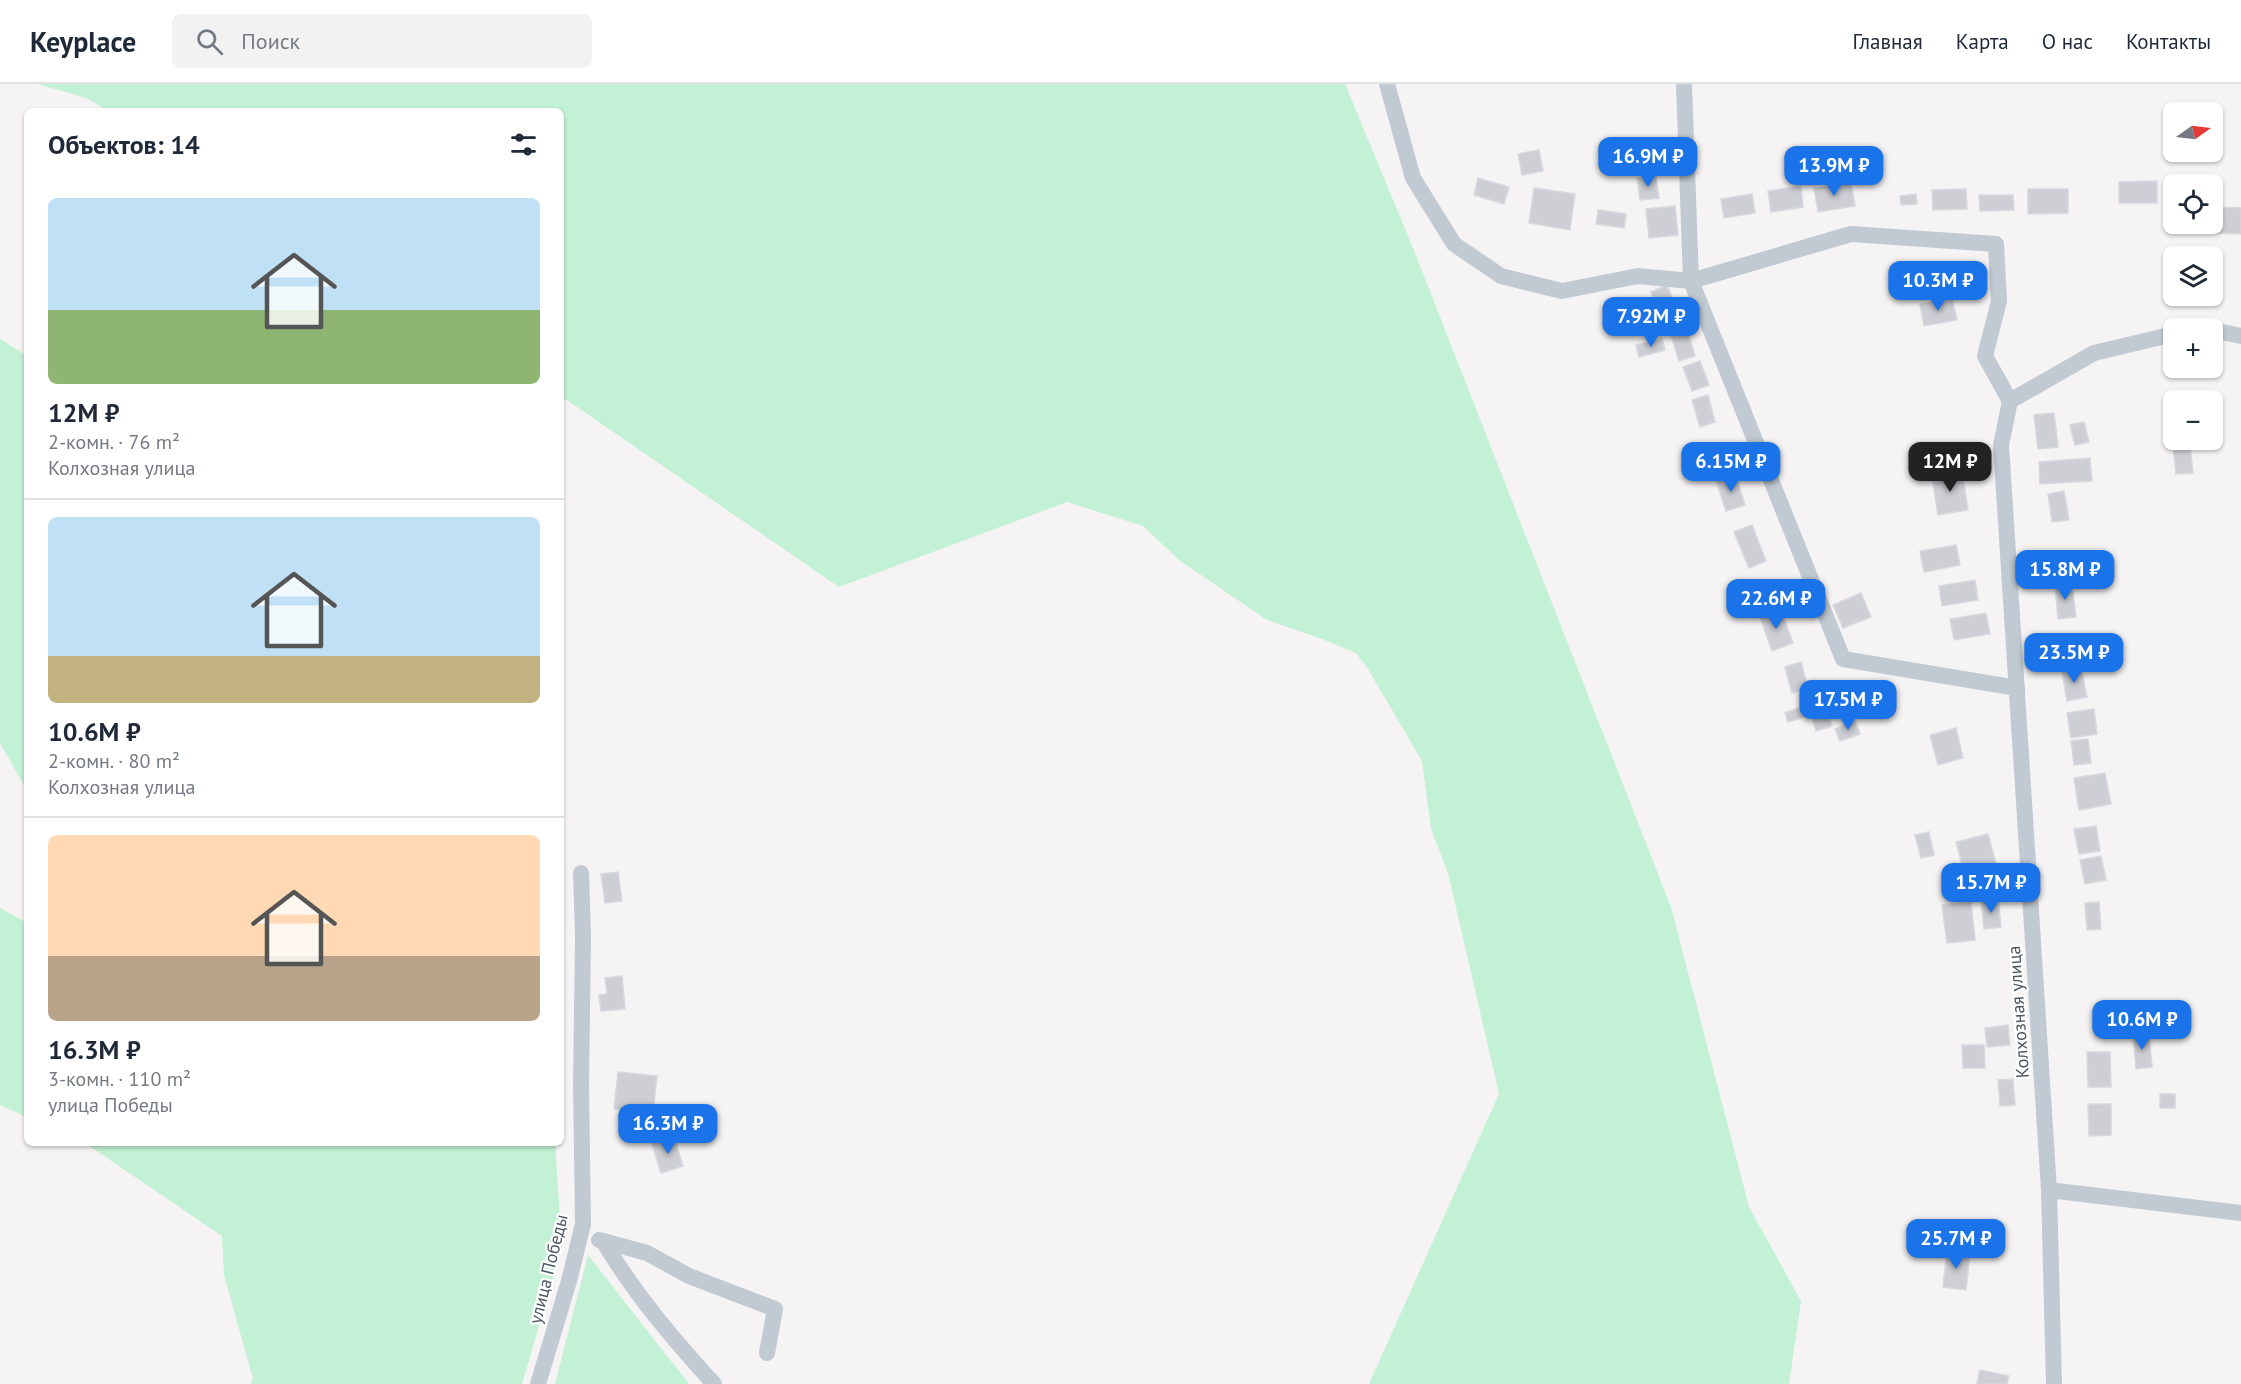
<!DOCTYPE html>
<html lang="ru">
<meta charset="utf-8">
<style>
body{margin:0;font-family:"PT Sans",sans-serif;background:#f2f2f3;color:#1f2937;height:100vh;display:flex;flex-direction:column;font-size:22px;white-space:nowrap}
*{box-sizing:border-box;margin:0}
p{font-size:20px;color:#747a83}
.icon{flex:none;width:33px;height:33px;fill:none;stroke:currentColor;stroke-width:2;stroke-linecap:round;stroke-linejoin:round}
.map{position:relative;flex:1;overflow:hidden}
.side{position:absolute;left:24px;top:24px;width:540px;height:1038px;display:flex;flex-direction:column;background:#fff;border-radius:9px;box-shadow:0 2px 4px #0004}
.side>*{flex:none}
.needle{width:39px;rotate:76deg}
.buttons{position:absolute;left:2163px;top:18px;display:grid;gap:12px}
.buttons a{display:grid;place-items:center;width:60px;height:60px;border-radius:9px;background:#fff;box-shadow:0 2px 4px #0004;font-size:30px}
.price{position:absolute;translate:-50% -51px;padding:0 14px;border-radius:12px;background:#1a73e8;color:#fff;font-size:20px;line-height:39px;filter:drop-shadow(0 2px 3px #0008)}
.price::after{content:'';position:absolute;left:50%;top:36px;width:18px;height:14px;margin-left:-9px;background:inherit;clip-path:polygon(0 0,100% 0,50% 100%)}
.price.current{background:#222;color:#fff}
ul{padding:0;list-style:none}
li{display:grid;align-content:center;gap:12px;height:318px;padding:0 24px}
li+li{border-top:2px solid #e0e1e3}
li span{display:grid;place-items:center;height:186px;border-radius:9px;color:#555}
li>.icon{margin-inline-start:auto}
span .icon{width:108px;height:108px;fill:#fffc;stroke-width:1}
li b{font-size:26px}
h2{display:flex;justify-content:space-between;align-items:center;height:72px;padding:0 24px;font-size:26px}
header{display:flex;align-items:center;gap:36px;box-sizing:border-box;height:84px;padding:0 30px;background:#fff;border-bottom:2px solid #e0e1e3}
header strong{font-size:28px}
nav{display:flex;gap:33px;margin-inline-start:auto;font-size:21px}
.search{width:420px;height:54px;background:#f2f2f3;display:flex;align-items:center;gap:15px;box-sizing:border-box;padding:0 21px;border-radius:9px;color:#747a83;font-size:22px}
.map>svg:first-child{display:block}
.green{fill:#c3f1d5}
.building{fill:#cdcfd5;stroke:#d7d9de;stroke-width:1.5}
.lines{fill:none;stroke-linecap:round;stroke-linejoin:round}
.street{stroke:#c1cad2;stroke-width:16}
.labels{text-anchor:middle;dominant-baseline:central;stroke-width:4.5;stroke-linejoin:round;paint-order:stroke}
.street-label{font-size:18px;fill:#4a5661;stroke:#fff}
</style>
<header>
<strong>Keyplace</strong>
<div class="search"><svg class="icon" aria-label="search" viewBox="0 0 24 24"><circle cx="10" cy="10" r="6"/><path d="M15 15l6 6"/></svg>Поиск</div>
<nav><a>Главная</a><a>Карта</a><a>О нас</a><a>Контакты</a></nav>
</header>
<div class="map">
<svg width="2241" height="1300" viewBox="0 0 2241 1300">
<rect width="100%" height="100%" fill="#f5f3f3"/>
<!-- green -->
<g class="green">
<path d="M38,0h1307l68,164 258,659 78,300 52,94 -12,83h-420l130,-290 -51,-221 -17,-44 -9,-68 -54,-92 -12,-16 -34,-14 -55,-19 -88,-60 -36,-34 -76,-24 -228,85 -278,-191v-285h-452l-23,-13z"/>
<path d="M0,255l27,17v435l-27,-48z"/>
<path d="M0,824l27,15v194l-27,-12z"/>
<path d="M85,1059h470l7,104 -40,137h-271l2,-5 -29,-104 -2,-39z"/>
<path d="M588,1171l101,129h-134z"/>
</g>
<!-- building -->
<g class="building">
<path d="M1539,66l4,21 -21,4 -4,-21z"/>
<path d="M1656,92l3,22 -19,2 -3,-22z"/>
<path d="M1478,94l31,9 -5,17 -30,-9z"/>
<path d="M2157,97v22h-38v-21z"/>
<path d="M1851,98l4,24 -37,6 -4,-24z"/>
<path d="M1801,102l2,21 -32,5 -3,-21z"/>
<path d="M1534,104l41,6 -5,36 -41,-7z"/>
<path d="M1966,105l1,20 -34,1 -1,-20z"/>
<path d="M2028,105h40v24l-40,1z"/>
<path d="M1752,110l3,19 -31,5 -3,-19z"/>
<path d="M1916,110l1,10 -16,1 -1,-9z"/>
<path d="M1979,111h34l1,15 -34,1z"/>
<path d="M1675,122l3,29 -29,3 -3,-29z"/>
<path d="M2213,123l28,1v26l-30,-1z"/>
<path d="M1598,126l28,4 -2,14 -28,-4z"/>
<path d="M2185,140h21v7l-21,-1z"/>
<path d="M1667,201l12,30 -16,7 -12,-30z"/>
<path d="M1952,214l5,22 -33,6 -4,-22z"/>
<path d="M1686,243l9,29 -16,5 -9,-29z"/>
<path d="M1662,254l3,12 -26,7 -3,-12z"/>
<path d="M1700,277l9,24 -17,6 -9,-24z"/>
<path d="M1708,311l7,27 -15,5 -8,-27z"/>
<path d="M2054,329l4,34 -20,2 -4,-34z"/>
<path d="M2084,338l5,20 -14,3 -5,-20z"/>
<path d="M2190,360l3,29 -17,1 -3,-28z"/>
<path d="M2090,374l2,23 -52,3 -1,-22z"/>
<path d="M1962,387l6,39 -30,5 -6,-39z"/>
<path d="M1735,390l10,31 -19,6 -10,-30z"/>
<path d="M2064,407l5,29 -17,2 -4,-28z"/>
<path d="M1752,441l14,36 -17,7 -15,-36z"/>
<path d="M1956,461l4,20 -36,7 -4,-21z"/>
<path d="M1975,496l3,20 -36,6 -3,-20z"/>
<path d="M2072,500l4,33 -18,2 -3,-34z"/>
<path d="M1861,509l10,24 -28,11 -10,-23z"/>
<path d="M1781,526l12,33 -21,8 -12,-34z"/>
<path d="M1986,529l4,21 -36,6 -4,-21z"/>
<path d="M1801,578l7,27 -16,4 -7,-26z"/>
<path d="M2081,584l6,29 -20,4 -5,-30z"/>
<path d="M1824,616l8,26 -16,5 -8,-26z"/>
<path d="M1801,623l3,10 -16,5 -3,-9z"/>
<path d="M2094,625l3,25 -26,4 -4,-25z"/>
<path d="M1855,637l5,13 -20,7 -5,-12z"/>
<path d="M1956,644l7,30 -25,7 -8,-30z"/>
<path d="M2088,655l3,24 -17,2 -3,-24z"/>
<path d="M2105,689l6,31 -32,6 -5,-32z"/>
<path d="M2096,742l4,25 -21,3 -5,-25z"/>
<path d="M1929,748l5,23 -13,3 -6,-23z"/>
<path d="M1988,750l8,30 -32,8 -8,-30z"/>
<path d="M2101,772l5,24 -21,4 -5,-24z"/>
<path d="M618,788l4,29 -17,2 -4,-29z"/>
<path d="M1998,814l3,29 -17,2 -3,-29z"/>
<path d="M1971,818l4,38 -28,3 -5,-38z"/>
<path d="M2099,818l2,27 -14,1 -2,-27z"/>
<path d="M622,892l3,33 -24,2 -2,-16 8,-1 -2,-16z"/>
<path d="M2008,941l2,20 -23,2 -2,-19z"/>
<path d="M2149,949l3,34 -16,2 -3,-35z"/>
<path d="M1962,961h22l1,23h-22z"/>
<path d="M2087,968h23l1,35h-23z"/>
<path d="M618,988l39,4 -4,37 -39,-4z"/>
<path d="M2013,995l2,26 -15,1 -2,-26z"/>
<rect x="2160" y="1010" width="15" height="14"/>
<path d="M2088,1020h23v31l-22,1z"/>
<path d="M674,1053l9,29 -22,7 -9,-29z"/>
<path d="M1947,1166l23,3 -4,37 -23,-3z"/>
<path d="M1980,1286l29,6 -2,8h-30z"/>
</g>
<g class="lines">
<!-- street -->
<g class="street">
<path d="M1387,0l26,94 41,66 47,32 61,15 76,-15 53,5 152,378 174,29"/>
<path d="M1684,0l7,197 160,-47 145,10 3,57 -14,55 25,45"/>
<path d="M2212,246l29,6"/>
<path d="M2049,1106l192,23"/>
<path d="M599,1156l4,1c31,52 70,98 111,143"/>
<path d="M603,1157l44,12 42,23 86,33 -8,44"/>
<path d="M538,1300l31,-103 14,-57 -2,-140 2,-147 -2,-64"/>
<path d="M2054,1300l-5,-194 -48,-745 9,-44 84,-48 80,-19"/>
</g>
</g>
<g class="labels">
<!-- street labels -->
<g class="street-label">
<text transform="translate(2018 928) rotate(-94)">Колхозная улица</text>
<text transform="translate(548 1185) rotate(-76)">улица Победы</text>
</g>
</g>
</svg>
<div class="buttons">
<a><svg class="needle" viewBox="-14 -14 28 28"><path d="M0-13l5 13h-10z" fill="#e53935"/><path d="M0 13l5-13h-10z" fill="#747a83"/></svg></a>
<a><svg class="icon" aria-label="locate" viewBox="0 0 24 24"><circle cx="12" cy="12" r="6"/><path d="M12 2v4M12 18v4M2 12h4M18 12h4"/></svg></a>
<a><svg class="icon" aria-label="layers" viewBox="0 0 24 24"><path d="M12 4l9 5-9 5-9-5zM3 14l9 5 9-5"/></svg></a>
<a>+</a>
<a>−</a>
</div>
<b class="price" style="left:1648px;top:104px">16.9M ₽</b>
<b class="price" style="left:1834px;top:113px">13.9M ₽</b>
<b class="price" style="left:1938px;top:228px">10.3M ₽</b>
<b class="price" style="left:1651px;top:264px">7.92M ₽</b>
<b class="price" style="left:1731px;top:409px">6.15M ₽</b>
<b class="price current" style="left:1950px;top:409px">12M ₽</b>
<b class="price" style="left:2065px;top:517px">15.8M ₽</b>
<b class="price" style="left:1776px;top:546px">22.6M ₽</b>
<b class="price" style="left:2074px;top:600px">23.5M ₽</b>
<b class="price" style="left:1848px;top:647px">17.5M ₽</b>
<b class="price" style="left:1991px;top:830px">15.7M ₽</b>
<b class="price" style="left:2142px;top:967px">10.6M ₽</b>
<b class="price" style="left:668px;top:1071px">16.3M ₽</b>
<b class="price" style="left:1956px;top:1186px">25.7M ₽</b>
<section class="side">
<h2>Объектов: 14<svg class="icon" aria-label="filters" viewBox="0 0 24 24"><path d="M4 7h16M4 17h16"/><circle cx="9" cy="7" r="2"/><circle cx="15" cy="17" r="2"/></svg></h2>
<ul>
<li><span style="background:linear-gradient(#bfe0f5 60%,#8fb573 0)"><svg class="icon" aria-label="home" viewBox="0 0 24 24"><path d="M3 11l9-7 9 7M6 9v11h12V9"/></svg></span><div><b>12M ₽</b><p>2-комн. · 76 m²</p><p>Колхозная улица</p></div></li>
<li><span style="background:linear-gradient(#bfe0f5 75%,#c2b280 0)"><svg class="icon" aria-label="home" viewBox="0 0 24 24"><path d="M3 11l9-7 9 7M6 9v11h12V9"/></svg></span><div><b>10.6M ₽</b><p>2-комн. · 80 m²</p><p>Колхозная улица</p></div></li>
<li><span style="background:linear-gradient(#ffd9b3 65%,#b9a48a 0)"><svg class="icon" aria-label="home" viewBox="0 0 24 24"><path d="M3 11l9-7 9 7M6 9v11h12V9"/></svg></span><div><b>16.3M ₽</b><p>3-комн. · 110 m²</p><p>улица Победы</p></div></li>
</ul>
</section>
</div>
